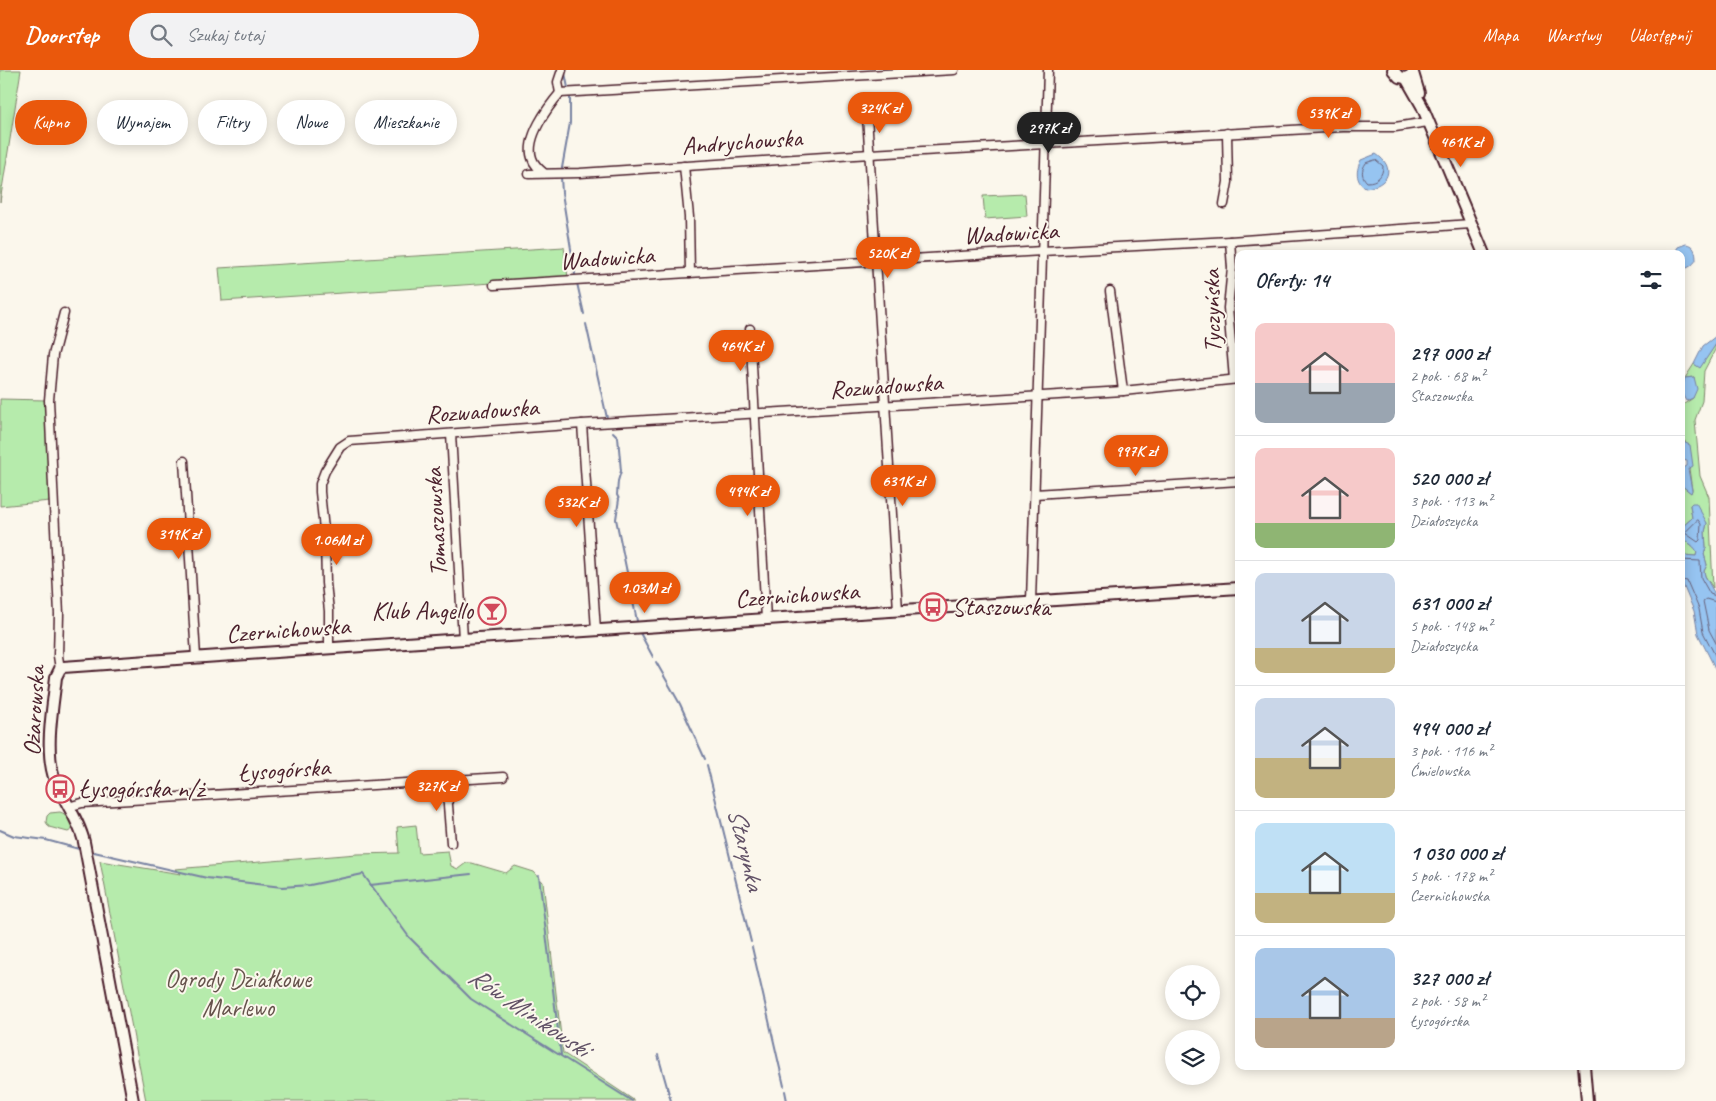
<!DOCTYPE html>
<html lang="pl">
<meta charset="utf-8">
<style>
body{margin:0;font-family:Caveat,sans-serif;background:#f2f2f3;color:#1f2937;height:100vh;display:flex;flex-direction:column;font-size:19px;white-space:nowrap}
*{box-sizing:border-box;margin:0}
p{font-size:16px;color:#747a83}
.icon{flex:none;width:28px;height:28px;fill:none;stroke:currentColor;stroke-width:2;stroke-linecap:round;stroke-linejoin:round}
.map{position:relative;flex:1;overflow:hidden}
.sheet{position:absolute;left:1235px;top:180px;width:450px;height:820px;display:flex;flex-direction:column;background:#fff;border-radius:10px;box-shadow:0 2px 12px #0003}
.sheet>*{flex:none}
.banner{position:absolute;left:15px;top:30px;width:475px;height:45px;display:flex;gap:10px}
.buttons{position:absolute;left:1165px;top:895px;display:grid;gap:10px}
.buttons a{display:grid;place-items:center;width:55px;height:55px;border-radius:50%;background:#fff;box-shadow:0 2px 12px #0003;font-size:25px}
.price{position:absolute;translate:-50% -42px;padding:0 11px;border-radius:18px;background:#ea580c;color:#fff;font-size:16px;line-height:32px;filter:drop-shadow(0 1px 2px #0008)}
.price::after{content:'';position:absolute;left:50%;top:30px;width:15px;height:11px;margin-left:-8px;background:inherit;clip-path:polygon(0 0,100% 0,50% 100%)}
.price.active{background:#222;color:#fff}
ul{padding:0;list-style:none}
li{display:flex;align-items:center;gap:15px;height:125px;padding:0 20px}
li+li{border-top:1px solid #e0e1e3}
li span{display:grid;place-items:center;flex:none;width:140px;height:100px;border-radius:10px;color:#555}
li>.icon{margin-inline-start:auto}
span .icon{width:60px;height:60px;fill:#fffc;stroke-width:1}
li b{font-size:21px}
h2{display:flex;justify-content:space-between;align-items:center;height:60px;padding:0 20px;font-size:21px}
.tag{padding:0 18px;border-radius:22px;background:#fff;box-shadow:0 2px 12px #0003;font-size:18px;line-height:45px}
.tag.active{background:#ea580c;color:#fff}
header{display:flex;align-items:center;gap:30px;box-sizing:border-box;height:70px;padding:0 25px;background:#ea580c;color:#fff}
header strong{font-size:24px}
nav{display:flex;gap:28px;margin-inline-start:auto;font-size:18px}
.search{width:350px;height:45px;background:#f2f2f3;display:flex;align-items:center;gap:12px;box-sizing:border-box;padding:0 18px;border-radius:28px;color:#747a83;font-size:19px}
.map>svg:first-child{display:block}
.green{fill:#b6ebac;stroke:#80856c}
.water{fill:#96c4f1;stroke:#7882a2}
.lines{fill:none;stroke-linecap:round;stroke-linejoin:round}
.shore{stroke:#68617a;stroke-width:1}
.stream{stroke:#7882a2;stroke-width:2}
.street-casing{stroke:#4a1f2b;stroke-width:11}
.secondary-casing{stroke:#4a1f2b;stroke-width:14}
.street{stroke:#fbf7ec;stroke-width:8}
.secondary{stroke:#fbf7ec;stroke-width:10}
.labels{text-anchor:middle;dominant-baseline:central;stroke-width:4;stroke-linejoin:round;paint-order:stroke}
.street-label{font-size:25px;fill:#4a1f2b;stroke:#fbf7ec}
.poi-label{font-size:25px;fill:#4a1f2b;stroke:#fbf7ec;text-anchor:start}
.park-label{font-size:25px;fill:#65524b;stroke:#fbf7ec}
.water-label{font-size:26px;font-style:italic;fill:#615166;stroke:#fbf7ec}
</style>
<header>
<strong>Doorstep</strong>
<div class="search"><svg class="icon" aria-label="search" viewBox="0 0 24 24"><circle cx="10" cy="10" r="6"/><path d="M15 15l6 6"/></svg>Szukaj tutaj</div>
<nav><a>Mapa</a><a>Warstwy</a><a>Udostępnij</a></nav>
</header>
<div class="map">
<svg width="1716" height="1031" viewBox="0 0 1716 1031">
<rect width="100%" height="100%" fill="#fbf7ec"/>
<filter id="ink" filterUnits="userSpaceOnUse"><feTurbulence type="fractalNoise" baseFrequency=".02" numOctaves="2"/><feDisplacementMap in="SourceGraphic" scale="10" xChannelSelector="R" yChannelSelector="G"/><feConvolveMatrix kernelMatrix="1 2 1 2 8 2 1 2 1" color-interpolation-filters="sRGB"/></filter>
<g filter="url(#ink)">
<!-- green -->
<g class="green">
<path d="M0,0h21l-21,132z"/>
<path d="M1025,124l2,22 -42,3 -2,-23z"/>
<path d="M564,177l4,31 -346,23 -3,-33z"/>
<path d="M1716,274v4l-12,23 -2,30 -7,19 5,56 9,21 4,91 -8,-12 -1,-5 3,-6 -3,-11 2,-6 -1,-16 2,-9 -17,-18 2,13 -11,10v-43l10,8 1,-3 -7,-49h-4v-35l12,-8 1,-21 -9,1 9,-14 6,3z"/>
<path d="M0,329l46,1 4,101 -50,5z"/>
<path d="M1681,465c4,8 12,9 16,16l-1,5 -13,-1 -2,2z"/>
<path d="M60,742c7,2 14,10 13,17l-5,3 -19,-5 -3,-5 1,-6 3,-3z"/>
<path d="M416,755l3,28 29,-2 3,15 7,3 8,-6h6l34,10 9,-7 19,6 9,10 20,171 72,48h-489l-46,-240 81,13 -6,-5 182,-15 42,-1 -2,-26z"/>
</g>
<!-- water -->
<g class="water">
<path d="M1376,84c21,14 12,32 -11,34 -10,-8 -9,-18 -4,-28z"/>
<path d="M1686,174c8,1 10,8 10,16 -3,5 -8,9 -15,9v-15h-7l4,-7z"/>
<path d="M1716,266v8l-16,24 -6,-4 9,-18z"/>
<path d="M1694,307l3,12 -4,9 -7,3 -5,-9 4,-14z"/>
<path d="M1681,371l9,4 3,21 -5,3 4,21 -1,3 -10,-8v-17l6,-2v-5l-5,-1z"/>
<path d="M1692,433h4l11,20 -2,9 1,16 -2,6 3,11 -3,6 1,5 11,20v74l-18,-36 -4,-23 -13,-31v-23l2,-2 13,1 1,-4c-6,-12 -16,-8 -16,-24l11,-10 -2,-13z"/>
</g>
<g class="lines">
<!-- shore -->
<g class="shore">
<path d="M1376,90l7,6c0,10 -6,16 -16,16 -6,-6 -6,-12 -1,-19z"/>
<path d="M1698,450l3,4 -1,16 -2,2 -13,-9z"/>
<path d="M1681,490l19,1 1,17 9,16 6,2"/>
<path d="M1681,510l6,1 12,28 4,23 13,25"/>
<path d="M1716,532l-10,-3 -3,2 6,29 7,13"/>
</g>
<!-- stream -->
<g class="stream">
<path d="M565,3l3,15"/>
<path d="M562,98l8,-45v-25"/>
<path d="M561,107l1,16 13,81"/>
<path d="M577,213l7,31"/>
<path d="M586,254l21,94"/>
<path d="M613,362l5,5 3,34 -3,10 -1,14 2,4 -3,20 21,102"/>
<path d="M639,561l14,26"/>
<path d="M656,592l24,42 25,55"/>
<path d="M707,695l44,177"/>
<path d="M0,760l14,6 32,4 33,9"/>
<path d="M94,782l113,26 75,9 28,-2 53,-11 46,63 62,62 161,102"/>
<path d="M539,806l22,179"/>
<path d="M370,815l101,-11"/>
<path d="M752,877l32,139"/>
<path d="M658,985l13,46"/>
<path d="M785,1021l2,10"/>
</g>
<!-- street casing -->
<g class="street-casing">
<g id="street">
<path d="M560,23l394,-23"/>
<path d="M560,23l-2,-11 4,-12"/>
<path d="M867,46l31,494"/>
<path d="M684,96l5,51 1,56"/>
<path d="M544,103c-5,-4 -10,-8 -12,-15 -7,-20 16,-51 28,-65"/>
<path d="M529,104l51,-1 290,-19 473,-27h52l33,-5"/>
<path d="M1224,134l4,-22 -1,-49"/>
<path d="M1230,171l2,27 -4,40 6,71"/>
<path d="M494,215l548,-34 188,-10 241,-17"/>
<path d="M1110,221l13,100"/>
<path d="M750,259l16,290"/>
<path d="M582,354l14,206"/>
<path d="M451,364l12,205"/>
<path d="M184,391l12,196"/>
<path d="M1035,424l204,-13"/>
<path d="M1031,531l17,-531"/>
<path d="M329,578v-37l-3,-28 -1,-44 -5,-47v-8l5,-13 15,-24 9,-6 233,-17 541,-33 116,-12"/>
<path d="M60,599l-2,-13 1,-42 -10,-214 4,-45 11,-42"/>
<path d="M446,710l5,63"/>
<path d="M68,737l14,-4 421,-26"/>
</g>
</g>
<!-- secondary casing -->
<g class="secondary-casing">
<g id="secondary">
<path d="M1393,0l6,7 7,1 5,-3"/>
<path d="M1413,3l6,20"/>
<path d="M1406,8l16,28 62,148"/>
<path d="M1584,996l3,35"/>
<path d="M133,1031l-49,-259c-5,-22 -20,-41 -29,-62 -11,-29 -2,-73 1,-103l4,-8 3,-2 400,-28 776,-51"/>
</g>
</g>
<!-- street -->
<use href="#street" class="street"/>
<!-- secondary -->
<use href="#secondary" class="secondary"/>
</g>
</g>
<!-- icons -->
<defs>
<g id="bus-ring" transform="scale(1.4375)"><circle r="9.5" fill="#fbf7ec" stroke="#d1495b" stroke-width="1.5"/><path d="M-5-6H5V4H4V6H2V4H-2V6H-4V4H-5ZM-3.5-4V0h7V-4ZM-3.5 1.2v1.5H-2V1.2ZM2 1.2v1.5H3.5V1.2Z" fill="#d1495b"/></g>
<g id="bar-ring" transform="scale(1.4375)"><circle r="9.5" fill="#fbf7ec" stroke="#d1495b" stroke-width="1.5"/><path d="M-6-5H6L.8 .8V4.5H3.5V6h-7V4.5H-.8V.8Z" fill="#d1495b"/></g>
</defs>
<g fill-rule="evenodd">
<use href="#bus-ring" x="933" y="537"/>
<use href="#bar-ring" x="492" y="541"/>
<use href="#bus-ring" x="60" y="719"/>
</g>
<g class="labels">
<!-- street labels -->
<g class="street-label">
<text transform="translate(742 72) rotate(-4)">Andrychowska</text>
<text transform="translate(1011 163) rotate(-3)">Wadowicka</text>
<text transform="translate(607 188) rotate(-4)">Wadowicka</text>
<text transform="translate(1212 241) rotate(-91)">Tyczyńska</text>
<text transform="translate(886 316) rotate(-4)">Rozwadowska</text>
<text transform="translate(482 341) rotate(-4)">Rozwadowska</text>
<text transform="translate(436 452) rotate(-93)">Tomaszowska</text>
<text transform="translate(797 525) rotate(-4)">Czernichowska</text>
<text transform="translate(288 560) rotate(-4)">Czernichowska</text>
<text transform="translate(34 641) rotate(-87)">Ożarowska</text>
<text transform="translate(284 700) rotate(-4)">Łysogórska</text>
</g>
<!-- poi labels -->
<g class="poi-label">
<text x="952" y="537">Staszowska</text>
<text x="473" y="541" text-anchor="end">Klub Angello</text>
<text x="79" y="719">Łysogórska n/ż</text>
</g>
<!-- park labels -->
<g class="park-label">
<text x="238" y="909">Ogrody Działkowe<tspan x="238" dy="29">Marlewo</tspan></text>
</g>
<!-- water labels -->
<g class="water-label">
<text transform="translate(746 779) rotate(76)">Starynka</text>
<text transform="translate(529 942) rotate(34)">Rów Minikowski</text>
</g>
</g>
</svg>
<div class="buttons">
<a><svg class="icon" aria-label="locate" viewBox="0 0 24 24"><circle cx="12" cy="12" r="6"/><path d="M12 2v4M12 18v4M2 12h4M18 12h4"/></svg></a>
<a><svg class="icon" aria-label="layers" viewBox="0 0 24 24"><path d="M12 4l9 5-9 5-9-5zM3 14l9 5 9-5"/></svg></a>
</div>
<b class="price" style="left:880px;top:64px">324K zł</b>
<b class="price" style="left:1329px;top:69px">539K zł</b>
<b class="price active" style="left:1049px;top:84px">297K zł</b>
<b class="price" style="left:1461px;top:98px">461K zł</b>
<b class="price" style="left:888px;top:209px">520K zł</b>
<b class="price" style="left:741px;top:302px">464K zł</b>
<b class="price" style="left:1136px;top:407px">997K zł</b>
<b class="price" style="left:903px;top:437px">631K zł</b>
<b class="price" style="left:748px;top:447px">494K zł</b>
<b class="price" style="left:577px;top:458px">532K zł</b>
<b class="price" style="left:179px;top:490px">319K zł</b>
<b class="price" style="left:337px;top:496px">1.06M zł</b>
<b class="price" style="left:645px;top:544px">1.03M zł</b>
<b class="price" style="left:437px;top:742px">327K zł</b>
<div class="banner">
<a class="tag active">Kupno</a>
<a class="tag">Wynajem</a>
<a class="tag">Filtry</a>
<a class="tag">Nowe</a>
<a class="tag">Mieszkanie</a>
</div>
<section class="sheet">
<h2>Oferty: 14<svg class="icon" aria-label="filters" viewBox="0 0 24 24"><path d="M4 7h16M4 17h16"/><circle cx="9" cy="7" r="2"/><circle cx="15" cy="17" r="2"/></svg></h2>
<ul>
<li><span style="background:linear-gradient(#f6c9c9 60%,#9aa5b1 0)"><svg class="icon" aria-label="home" viewBox="0 0 24 24"><path d="M3 11l9-7 9 7M6 9v11h12V9"/></svg></span><div><b>297 000 zł</b><p>2 pok. · 68 m²</p><p>Staszowska</p></div></li>
<li><span style="background:linear-gradient(#f6c9c9 75%,#8fb573 0)"><svg class="icon" aria-label="home" viewBox="0 0 24 24"><path d="M3 11l9-7 9 7M6 9v11h12V9"/></svg></span><div><b>520 000 zł</b><p>3 pok. · 113 m²</p><p>Działoszycka</p></div></li>
<li><span style="background:linear-gradient(#c9d6e8 75%,#c2b280 0)"><svg class="icon" aria-label="home" viewBox="0 0 24 24"><path d="M3 11l9-7 9 7M6 9v11h12V9"/></svg></span><div><b>631 000 zł</b><p>5 pok. · 148 m²</p><p>Działoszycka</p></div></li>
<li><span style="background:linear-gradient(#c9d6e8 60%,#c2b280 0)"><svg class="icon" aria-label="home" viewBox="0 0 24 24"><path d="M3 11l9-7 9 7M6 9v11h12V9"/></svg></span><div><b>494 000 zł</b><p>3 pok. · 116 m²</p><p>Ćmielowska</p></div></li>
<li><span style="background:linear-gradient(#bfe0f5 70%,#c2b280 0)"><svg class="icon" aria-label="home" viewBox="0 0 24 24"><path d="M3 11l9-7 9 7M6 9v11h12V9"/></svg></span><div><b>1 030 000 zł</b><p>5 pok. · 178 m²</p><p>Czernichowska</p></div></li>
<li><span style="background:linear-gradient(#a9c7e8 70%,#b9a48a 0)"><svg class="icon" aria-label="home" viewBox="0 0 24 24"><path d="M3 11l9-7 9 7M6 9v11h12V9"/></svg></span><div><b>327 000 zł</b><p>2 pok. · 58 m²</p><p>Łysogórska</p></div></li>
</ul>
</section>
</div>
